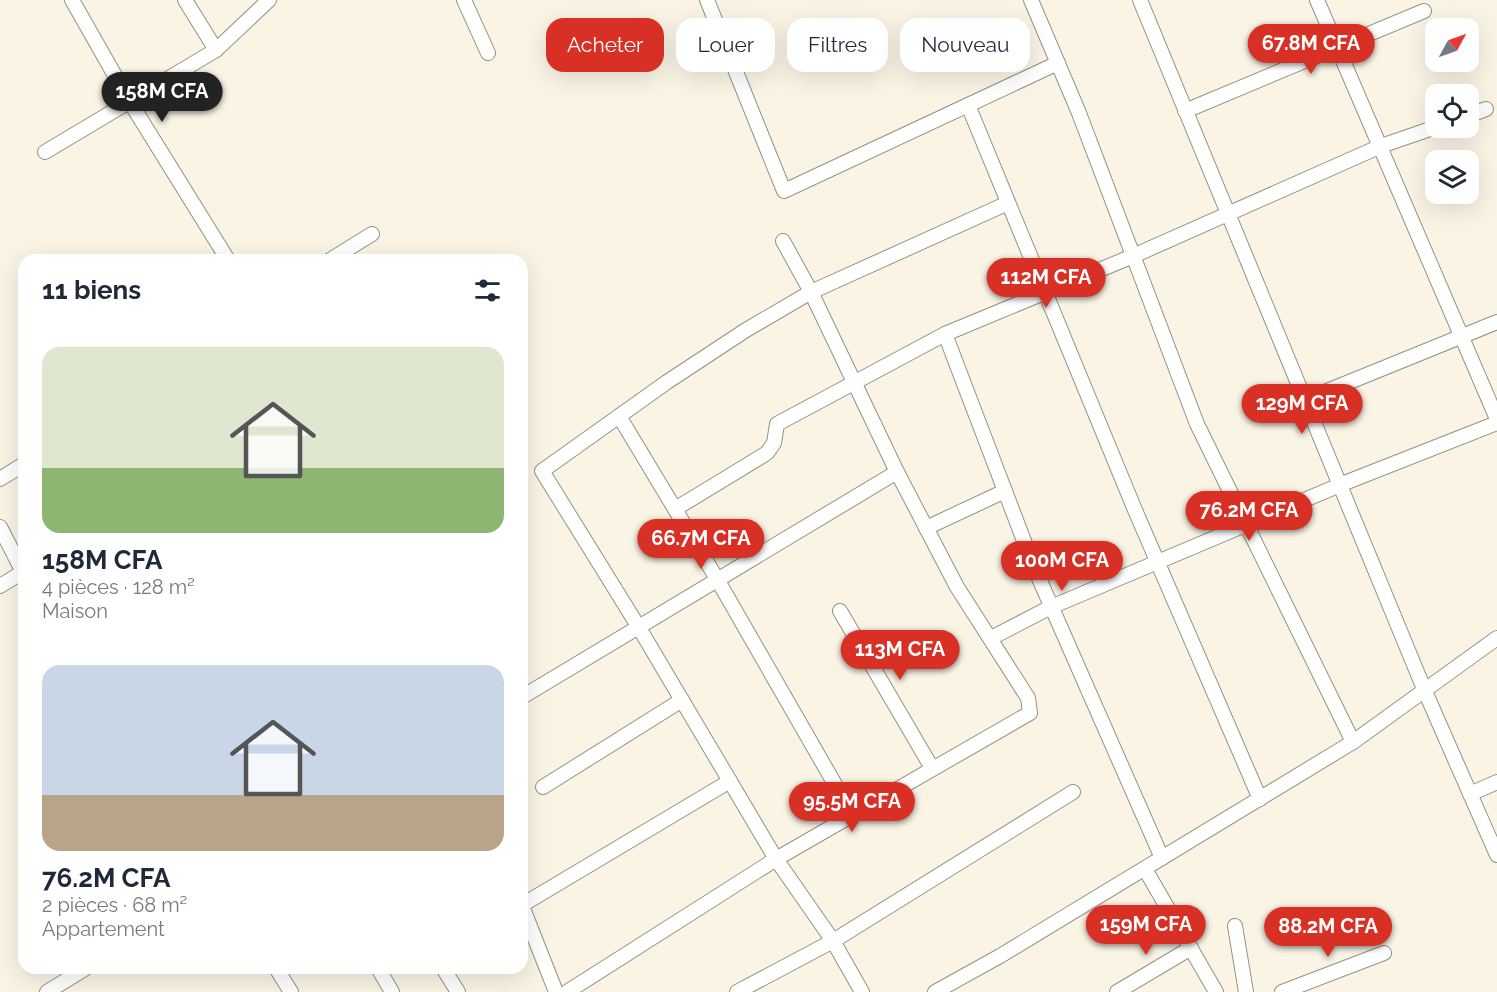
<!DOCTYPE html>
<html lang="fr">
<meta charset="utf-8">
<style>
body{margin:0;font-family:Raleway,sans-serif;background:#f2f2f3;color:#1f2937;height:100vh;display:flex;flex-direction:column;font-size:22px;white-space:nowrap}
*{box-sizing:border-box;margin:0}
p{font-size:20px;color:#747a83}
.icon{flex:none;width:33px;height:33px;fill:none;stroke:currentColor;stroke-width:2;stroke-linecap:round;stroke-linejoin:round}
.map{position:relative;flex:1;overflow:hidden}
.drawer{position:absolute;left:18px;top:254px;width:510px;height:720px;display:flex;flex-direction:column;background:#fff;border-radius:18px;box-shadow:0 6px 24px #0002}
.drawer>*{flex:none}
.top-card{position:absolute;left:546px;top:18px;width:570px;height:54px;display:flex;gap:12px}
.needle{width:39px;rotate:50deg}
.fabs{position:absolute;left:1425px;top:18px;display:grid;gap:12px}
.fabs a{display:grid;place-items:center;width:54px;height:54px;border-radius:12px;background:#fff;box-shadow:0 6px 24px #0002;font-size:30px}
.price{position:absolute;translate:-50% -51px;padding:0 14px;border-radius:21px;background:#d93025;color:#fff;font-size:20px;line-height:39px;filter:drop-shadow(0 2px 3px #0008)}
.price::after{content:'';position:absolute;left:50%;top:36px;width:18px;height:14px;margin-left:-9px;background:inherit;clip-path:polygon(0 0,100% 0,50% 100%)}
.price.selected{background:#222;color:#fff}
ul{padding:0;list-style:none}
li{display:grid;align-content:center;gap:12px;height:318px;padding:0 24px}
li span{display:grid;place-items:center;height:186px;border-radius:18px;color:#555}
li>.icon{margin-inline-start:auto}
span .icon{width:108px;height:108px;fill:#fffc;stroke-width:1}
li b{font-size:26px}
h2{display:flex;justify-content:space-between;align-items:center;height:72px;padding:0 24px;font-size:26px}
.chip{padding:0 21px;border-radius:18px;background:#fff;box-shadow:0 6px 24px #0002;font-size:21px;line-height:54px}
.chip.selected{background:#d93025;color:#fff}
.map>svg:first-child{display:block}
.lines{fill:none;stroke-linecap:round;stroke-linejoin:round}
.minor-casing{stroke:#969183;stroke-width:16}
.minor{stroke:#fff;stroke-width:14}
</style>
<div class="map">
<svg width="1497" height="992" viewBox="0 0 1497 992">
<rect width="100%" height="100%" fill="#f9f4e4"/>
<g class="lines">
<!-- minor casing -->
<g class="minor-casing">
<g id="minor">
<path d="M72,0l58,102 98,158"/>
<path d="M185,0l31,50"/>
<path d="M464,0l24,53"/>
<path d="M707,0l77,191 274,-128"/>
<path d="M1031,0l48,113 118,311 156,318"/>
<path d="M1140,0l284,689 73,166"/>
<path d="M1317,0l180,419"/>
<path d="M968,105l167,405 125,289"/>
<path d="M1185,111l239,-100"/>
<path d="M1468,116l18,-7"/>
<path d="M45,152l171,-102 53,-50"/>
<path d="M330,260l42,-26"/>
<path d="M945,334l89,233 128,291"/>
<path d="M1305,400l192,-78"/>
<path d="M619,416l98,163 135,235"/>
<path d="M0,479l24,-15"/>
<path d="M675,509l92,-56 7,-10 3,-19 168,-90 188,-78 248,-110 55,-19"/>
<path d="M0,527l24,47"/>
<path d="M926,528l79,-37"/>
<path d="M0,586l23,-14"/>
<path d="M840,611l92,157"/>
<path d="M991,638l60,-31 296,-125 150,-59"/>
<path d="M522,697l375,-225"/>
<path d="M543,787l139,-87"/>
<path d="M1470,794l27,-12"/>
<path d="M1145,869l71,123"/>
<path d="M522,905l208,-124"/>
<path d="M522,906l34,86"/>
<path d="M1235,926l11,66"/>
<path d="M276,968l15,24"/>
<path d="M378,968l14,24"/>
<path d="M443,968l15,24"/>
<path d="M47,992l39,-24"/>
<path d="M567,992l209,-133 254,-146 -2,-15 -71,-111 -60,-115 -86,-180 -28,-51"/>
<path d="M737,992l96,-51 240,-149"/>
<path d="M862,992l-29,-51 -57,-82 -138,-233 -96,-155 125,-89 79,-52 65,-38 197,-89"/>
<path d="M935,992l65,-36 353,-214 144,-104"/>
<path d="M1117,992l74,-44"/>
<path d="M1282,992l102,-39"/>
</g>
</g>
<!-- minor -->
<use href="#minor" class="minor"/>
</g>
</svg>
<div class="fabs">
<a><svg class="needle" viewBox="-14 -14 28 28"><path d="M0-13l5 13h-10z" fill="#e53935"/><path d="M0 13l5-13h-10z" fill="#747a83"/></svg></a>
<a><svg class="icon" aria-label="locate" viewBox="0 0 24 24"><circle cx="12" cy="12" r="6"/><path d="M12 2v4M12 18v4M2 12h4M18 12h4"/></svg></a>
<a><svg class="icon" aria-label="layers" viewBox="0 0 24 24"><path d="M12 4l9 5-9 5-9-5zM3 14l9 5 9-5"/></svg></a>
</div>
<b class="price" style="left:1311px;top:75px">67.8M CFA</b>
<b class="price selected" style="left:162px;top:123px">158M CFA</b>
<b class="price" style="left:1046px;top:309px">112M CFA</b>
<b class="price" style="left:1302px;top:435px">129M CFA</b>
<b class="price" style="left:1249px;top:542px">76.2M CFA</b>
<b class="price" style="left:701px;top:570px">66.7M CFA</b>
<b class="price" style="left:1062px;top:592px">100M CFA</b>
<b class="price" style="left:900px;top:681px">113M CFA</b>
<b class="price" style="left:852px;top:833px">95.5M CFA</b>
<b class="price" style="left:1146px;top:956px">159M CFA</b>
<b class="price" style="left:1328px;top:958px">88.2M CFA</b>
<div class="top-card">
<a class="chip selected">Acheter</a>
<a class="chip">Louer</a>
<a class="chip">Filtres</a>
<a class="chip">Nouveau</a>
</div>
<section class="drawer">
<h2>11 biens<svg class="icon" aria-label="filters" viewBox="0 0 24 24"><path d="M4 7h16M4 17h16"/><circle cx="9" cy="7" r="2"/><circle cx="15" cy="17" r="2"/></svg></h2>
<ul>
<li><span style="background:linear-gradient(#dfe7d0 65%,#8fb573 0)"><svg class="icon" aria-label="home" viewBox="0 0 24 24"><path d="M3 11l9-7 9 7M6 9v11h12V9"/></svg></span><div><b>158M CFA</b><p>4 pièces · 128 m²</p><p>Maison</p></div></li>
<li><span style="background:linear-gradient(#c9d6e8 70%,#b9a48a 0)"><svg class="icon" aria-label="home" viewBox="0 0 24 24"><path d="M3 11l9-7 9 7M6 9v11h12V9"/></svg></span><div><b>76.2M CFA</b><p>2 pièces · 68 m²</p><p>Appartement</p></div></li>
</ul>
</section>
</div>
